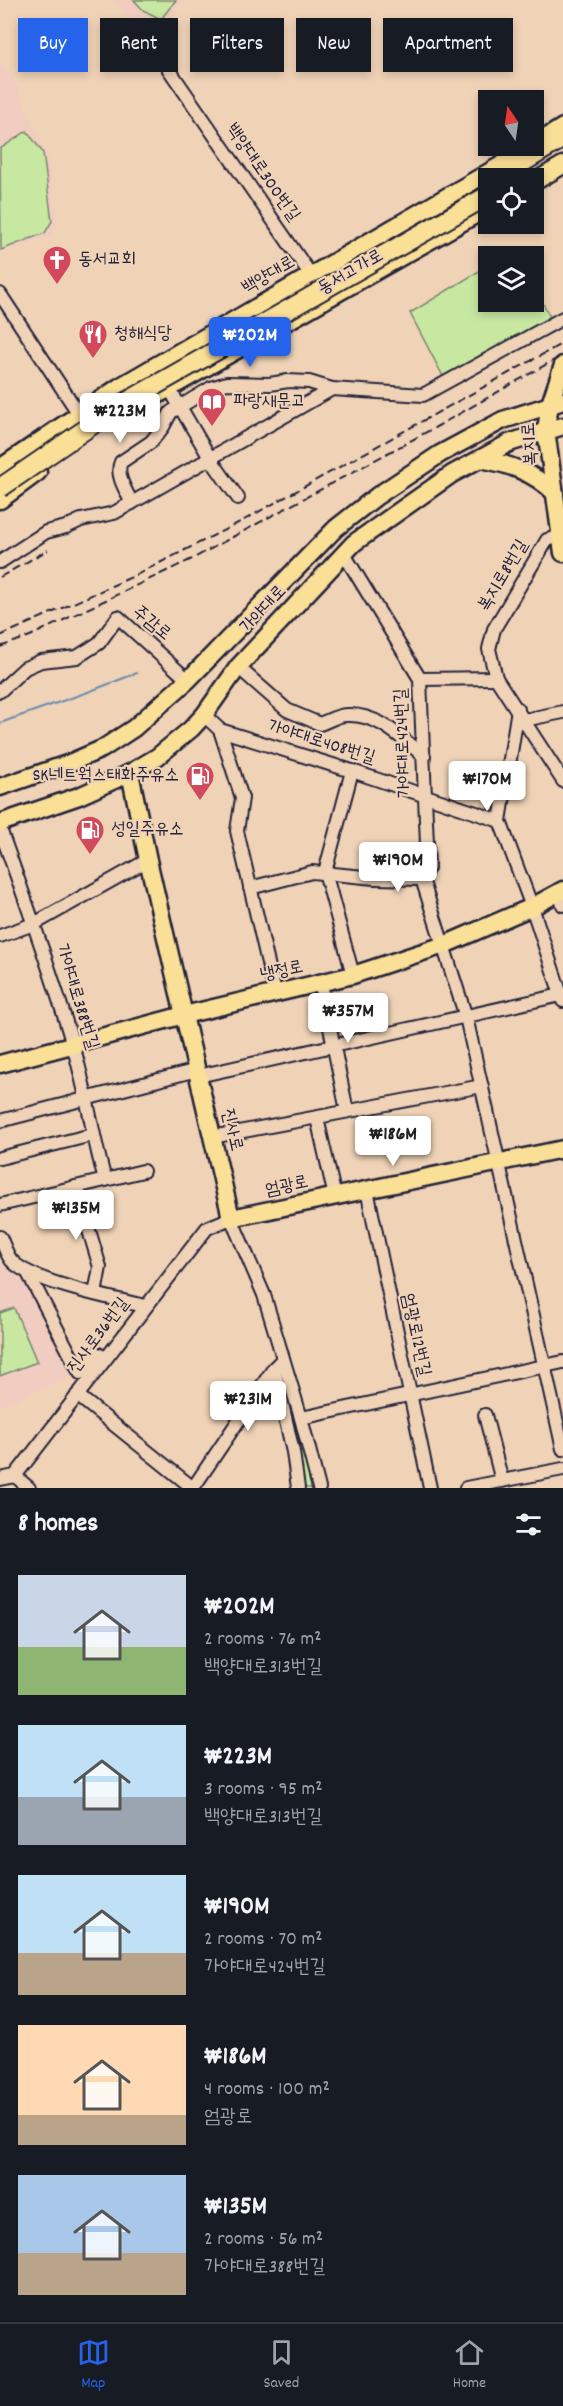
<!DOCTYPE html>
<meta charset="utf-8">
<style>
body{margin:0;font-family:Dekko,"Poor Story",sans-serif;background:#20242c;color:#f1f3f6;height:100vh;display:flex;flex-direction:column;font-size:22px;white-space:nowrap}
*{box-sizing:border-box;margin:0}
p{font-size:20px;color:#9ea1a6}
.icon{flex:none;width:33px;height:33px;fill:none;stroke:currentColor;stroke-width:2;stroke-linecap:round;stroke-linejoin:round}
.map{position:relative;height:1488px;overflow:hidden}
.drawer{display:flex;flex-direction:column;background:#171b24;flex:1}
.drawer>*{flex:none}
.banner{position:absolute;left:18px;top:18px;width:528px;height:54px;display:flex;gap:12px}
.needle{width:39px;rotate:347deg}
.buttons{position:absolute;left:478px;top:90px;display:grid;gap:12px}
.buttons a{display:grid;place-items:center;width:66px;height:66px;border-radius:0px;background:#171b24;box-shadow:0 3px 9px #0003;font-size:30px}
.price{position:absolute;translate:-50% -51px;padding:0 14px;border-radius:6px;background:#fff;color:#222;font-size:20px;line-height:39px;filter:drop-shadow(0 2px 3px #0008)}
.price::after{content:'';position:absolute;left:50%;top:36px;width:18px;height:14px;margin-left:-9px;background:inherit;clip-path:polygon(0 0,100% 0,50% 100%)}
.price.current{background:#2563eb;color:#fff}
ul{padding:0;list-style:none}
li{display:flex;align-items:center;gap:18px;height:150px;padding:0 18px}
li span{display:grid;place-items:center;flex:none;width:168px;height:120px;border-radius:0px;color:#555}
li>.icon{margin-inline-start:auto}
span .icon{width:72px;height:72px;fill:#fffc;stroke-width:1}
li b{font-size:26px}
h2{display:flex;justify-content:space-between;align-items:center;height:72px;padding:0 18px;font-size:26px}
.tag{padding:0 21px;border-radius:0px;background:#171b24;box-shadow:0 3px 9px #0003;font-size:21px;line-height:54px}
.tag.current{background:#2563eb;color:#fff}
.dock{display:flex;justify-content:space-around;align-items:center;height:84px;border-top:2px solid #363941;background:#171b24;font-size:16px;color:#9ea1a6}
.dock a{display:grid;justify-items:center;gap:3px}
.dock .current{color:#2563eb}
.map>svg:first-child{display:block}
.built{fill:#f0ccc1}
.green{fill:#c8e8a1;stroke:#75856e;stroke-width:1.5}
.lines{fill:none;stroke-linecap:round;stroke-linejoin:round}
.stream{stroke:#6c8bae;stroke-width:2}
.minor-casing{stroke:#22223b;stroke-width:16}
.major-casing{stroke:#22223b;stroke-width:21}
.highway-casing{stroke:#22223b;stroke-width:22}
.minor{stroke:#f0d3b7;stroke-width:12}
.major{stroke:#fadf96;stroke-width:16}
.highway{stroke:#fadf96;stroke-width:18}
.rail{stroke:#22223b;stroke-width:2;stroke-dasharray:9 4.5;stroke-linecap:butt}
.highway-bridge-casing{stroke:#22223b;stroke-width:22;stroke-linecap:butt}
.highway-bridge{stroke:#fadf96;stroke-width:18}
.labels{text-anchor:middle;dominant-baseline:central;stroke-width:4.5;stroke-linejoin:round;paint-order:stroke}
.street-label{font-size:18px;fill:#22223b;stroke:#f0d3b7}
.poi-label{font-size:18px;fill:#22223b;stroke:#f0d3b7;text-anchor:start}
</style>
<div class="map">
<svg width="563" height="1488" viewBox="0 0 563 1488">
<rect width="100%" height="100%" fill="#f0d3b7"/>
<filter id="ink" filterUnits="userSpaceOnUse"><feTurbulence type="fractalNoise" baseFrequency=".0167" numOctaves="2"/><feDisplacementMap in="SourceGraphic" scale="12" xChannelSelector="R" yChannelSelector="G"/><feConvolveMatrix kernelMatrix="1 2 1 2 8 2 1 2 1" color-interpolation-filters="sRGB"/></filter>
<g filter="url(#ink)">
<!-- built -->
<g class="built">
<path d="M113,0h70l-21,27 -38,-14z"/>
<path d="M0,64l12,13 35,78 10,67 -5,14 -51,16z"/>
<path d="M0,1249l28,24 52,100 -80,33z"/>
</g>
<!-- green -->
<g class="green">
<path d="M134,0h42l-15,19 -18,-9z"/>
<path d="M27,131l16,22 9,68 -7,12 -44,17 -1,-101z"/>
<path d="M489,265v37h45v-16l16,31 -15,15 -90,48 -35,-67z"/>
<path d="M14,1308l23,54 -37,14v-63z"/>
<path d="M282,1390h6l25,98h-13z"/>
</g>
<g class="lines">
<!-- stream -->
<path class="stream" d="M0,723l88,-31 49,-19"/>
<!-- minor casing -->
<g class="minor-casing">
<g id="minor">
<path d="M168,68l158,229"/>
<path d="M0,294l83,126"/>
<path d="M169,388l41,70 28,40"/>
<path d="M132,503c-6,-12 -17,-29 -11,-41l30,-20 12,-15 8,-15 40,-24 16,-5 43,1 18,-3 21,1 23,7"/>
<path d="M561,536l-14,4 -53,89 -5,20 7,29 67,103"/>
<path d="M344,554l76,125 8,189 -6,11 44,138 97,432"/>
<path d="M0,562l46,-30 20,-5 15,-7 33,-7 218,-124 91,6 140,-77"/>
<path d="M238,667l49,43 33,14c8,-3 18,-9 26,-9 32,-2 55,23 78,41"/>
<path d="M420,679l76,-1"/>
<path d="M0,691l25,-23 16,-7 36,-4 22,-14 19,-26 70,63"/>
<path d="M518,709l-18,112 32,86 31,94"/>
<path d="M204,715l16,15 132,41 148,50"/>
<path d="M524,720l39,-8"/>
<path d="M220,730l22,68 -5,33 38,162"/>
<path d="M352,771l-27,101 28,103"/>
<path d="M0,829c25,70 51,141 72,213 14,45 20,93 33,138"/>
<path d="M250,888l62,-16 63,6 47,1"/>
<path d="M559,892l4,13"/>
<path d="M0,936l34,-12 114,-64"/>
<path d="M321,984l26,127"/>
<path d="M198,1076l363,-81"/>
<path d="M317,1118l18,79"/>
<path d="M0,1121l197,-51"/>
<path d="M212,1137l270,-51"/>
<path d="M0,1158l92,-23"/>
<path d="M76,1187l24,80 -5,27"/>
<path d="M367,1190l63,298"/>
<path d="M0,1205l143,-34"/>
<path d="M0,1237c4,8 7,20 13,25 19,20 102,37 132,44"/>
<path d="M28,1273l52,100 16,-20 10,5"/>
<path d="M274,1368l19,84 5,36"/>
<path d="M77,1395l116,93"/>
<path d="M485,1415l17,66"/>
<path d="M301,1418l262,-56"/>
<path d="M15,1476l14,12"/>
<path d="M0,1479l15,-3 192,-248 24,-10 33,77 37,123 18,70"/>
<path d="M193,1488l81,-120 9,-9"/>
<path d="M466,1488l97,-19"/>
</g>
</g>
<!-- major casing -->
<g class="major-casing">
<g id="major">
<path d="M534,145l29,-18"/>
<path d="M534,182l29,-17"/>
<path d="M563,365l-13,39 -4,26 17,123"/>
<path d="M129,411l360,-204"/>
<path d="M480,459c29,5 53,13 75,34"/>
<path d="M0,468l119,-81 396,-230"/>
<path d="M0,500l38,-28"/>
<path d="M130,773l18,87 83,358 332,-69"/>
<path d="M0,787l67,-23 35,-15 32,-21 54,-48 148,-152 41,-32 63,-42 63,-34 60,-19"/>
<path d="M0,823l79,-27 51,-23 27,-16 34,-28 13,-14 34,-48 116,-124 98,-69 57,-31 54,-17"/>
<path d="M0,1064l184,-49 169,-40 91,-30 88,-38 31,-17"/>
</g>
</g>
<!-- highway casing -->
<g class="highway-casing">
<path id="highway" d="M497,178l66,-40"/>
</g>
<!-- minor -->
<use href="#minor" class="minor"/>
<!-- major -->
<use href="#major" class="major"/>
<!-- highway -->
<use href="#highway" class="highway"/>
<!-- rail -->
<g class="rail">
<path d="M0,577l48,-27"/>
<path d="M0,636l136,-61 108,-55 319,-177"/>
<path d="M0,647l30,-11 162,-77 244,-132 127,-72"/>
</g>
<!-- highway-bridge casing -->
<g class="highway-bridge-casing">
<path id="highway-bridge" d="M0,488l121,-83 368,-210"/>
</g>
<!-- highway-bridge -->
<use href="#highway-bridge" class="highway-bridge"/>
</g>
</g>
<!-- icons -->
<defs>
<g id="church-pin" transform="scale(1.5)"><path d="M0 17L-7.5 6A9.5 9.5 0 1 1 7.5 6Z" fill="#d1495b" stroke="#f0d3b7"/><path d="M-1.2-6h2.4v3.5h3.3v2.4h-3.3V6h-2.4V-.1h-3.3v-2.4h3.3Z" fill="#fff"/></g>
<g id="restaurant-pin" transform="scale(1.5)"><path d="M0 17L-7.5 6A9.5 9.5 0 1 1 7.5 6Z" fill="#d1495b" stroke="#f0d3b7"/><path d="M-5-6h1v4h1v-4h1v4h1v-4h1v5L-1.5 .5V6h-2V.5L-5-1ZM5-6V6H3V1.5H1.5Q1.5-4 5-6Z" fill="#fff"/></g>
<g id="library-pin" transform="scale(1.5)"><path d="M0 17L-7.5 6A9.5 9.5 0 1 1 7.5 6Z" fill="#d1495b" stroke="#f0d3b7"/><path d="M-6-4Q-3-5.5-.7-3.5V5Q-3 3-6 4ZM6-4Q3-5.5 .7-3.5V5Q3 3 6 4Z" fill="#fff"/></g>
<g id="fuel-pin" transform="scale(1.5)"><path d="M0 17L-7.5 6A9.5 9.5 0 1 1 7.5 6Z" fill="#d1495b" stroke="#f0d3b7"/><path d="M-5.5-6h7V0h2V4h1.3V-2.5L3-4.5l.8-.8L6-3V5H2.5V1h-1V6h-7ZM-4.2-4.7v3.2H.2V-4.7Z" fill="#fff"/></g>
</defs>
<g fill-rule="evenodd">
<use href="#church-pin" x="57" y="260"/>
<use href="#restaurant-pin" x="93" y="334"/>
<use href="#library-pin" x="212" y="402"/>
<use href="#fuel-pin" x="200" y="776"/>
<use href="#fuel-pin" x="90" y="830"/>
</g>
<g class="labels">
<!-- street labels -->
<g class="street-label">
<text transform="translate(262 173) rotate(55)">백양대로300번길</text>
<text transform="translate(351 273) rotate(-30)">동서고가로</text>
<text transform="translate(269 276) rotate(-30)">백양대로</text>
<text transform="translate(531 444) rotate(-93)">복지로</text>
<text transform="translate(504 576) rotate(-59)">복지로8번길</text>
<text transform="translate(264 610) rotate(-47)">가야대로</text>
<text transform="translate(151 624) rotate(39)">주감로</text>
<text transform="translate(321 743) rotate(17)">가야대로408번길</text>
<text transform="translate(404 743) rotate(-92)">가야대로424번길</text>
<text transform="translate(282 972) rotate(-12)">냉정로</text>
<text transform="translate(76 997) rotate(73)">가야대로388번길</text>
<text transform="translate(231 1130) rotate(77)">진사로</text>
<text transform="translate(287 1187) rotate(-12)">엄광로</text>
<text transform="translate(415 1335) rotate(78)">엄광로12번길</text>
<text transform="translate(99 1336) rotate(-53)">진사로36번길</text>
</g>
<!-- poi labels -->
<g class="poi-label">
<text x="78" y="260">동서교회</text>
<text x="114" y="334">청해식당</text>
<text x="233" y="402">파랑새문고</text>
<text x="179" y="776" text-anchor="end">SK네트웍스태화주유소</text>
<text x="111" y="830">성일주유소</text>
</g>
</g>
</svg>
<div class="buttons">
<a><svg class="needle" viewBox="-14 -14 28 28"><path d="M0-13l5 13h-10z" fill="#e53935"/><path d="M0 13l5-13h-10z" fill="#9ea1a6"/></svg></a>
<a><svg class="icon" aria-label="locate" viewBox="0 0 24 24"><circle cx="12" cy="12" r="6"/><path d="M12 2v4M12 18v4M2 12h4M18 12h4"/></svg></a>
<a><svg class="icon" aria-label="layers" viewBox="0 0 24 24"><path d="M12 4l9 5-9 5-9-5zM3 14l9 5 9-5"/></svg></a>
</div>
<b class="price current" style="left:250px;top:368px">₩202M</b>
<b class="price" style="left:120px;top:444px">₩223M</b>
<b class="price" style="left:487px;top:812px">₩170M</b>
<b class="price" style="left:398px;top:893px">₩190M</b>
<b class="price" style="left:348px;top:1044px">₩357M</b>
<b class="price" style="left:393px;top:1167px">₩186M</b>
<b class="price" style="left:76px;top:1241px">₩135M</b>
<b class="price" style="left:248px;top:1432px">₩231M</b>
<div class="banner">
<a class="tag current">Buy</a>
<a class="tag">Rent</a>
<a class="tag">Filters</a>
<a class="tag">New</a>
<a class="tag">Apartment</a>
</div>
</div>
<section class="drawer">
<h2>8 homes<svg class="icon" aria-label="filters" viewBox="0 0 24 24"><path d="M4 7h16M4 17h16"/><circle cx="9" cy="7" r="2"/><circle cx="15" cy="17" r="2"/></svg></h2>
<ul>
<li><span style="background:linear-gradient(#c9d6e8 60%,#8fb573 0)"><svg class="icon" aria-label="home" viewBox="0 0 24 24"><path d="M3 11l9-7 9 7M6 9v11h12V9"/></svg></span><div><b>₩202M</b><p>2 rooms · 76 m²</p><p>백양대로313번길</p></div></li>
<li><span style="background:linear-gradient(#bfe0f5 60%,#9aa5b1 0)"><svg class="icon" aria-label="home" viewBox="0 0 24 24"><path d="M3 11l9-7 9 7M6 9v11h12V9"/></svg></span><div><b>₩223M</b><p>3 rooms · 95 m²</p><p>백양대로313번길</p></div></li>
<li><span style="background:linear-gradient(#bfe0f5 65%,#b9a48a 0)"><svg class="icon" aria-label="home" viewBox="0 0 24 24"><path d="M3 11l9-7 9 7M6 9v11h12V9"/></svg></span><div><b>₩190M</b><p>2 rooms · 70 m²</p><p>가야대로424번길</p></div></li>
<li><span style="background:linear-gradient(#ffd9b3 75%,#b9a48a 0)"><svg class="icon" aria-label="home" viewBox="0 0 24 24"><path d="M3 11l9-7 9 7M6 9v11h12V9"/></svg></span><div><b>₩186M</b><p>4 rooms · 100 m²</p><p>엄광로</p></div></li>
<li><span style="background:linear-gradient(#a9c7e8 65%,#b9a48a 0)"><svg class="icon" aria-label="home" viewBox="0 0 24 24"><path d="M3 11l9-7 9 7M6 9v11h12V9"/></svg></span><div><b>₩135M</b><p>2 rooms · 56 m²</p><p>가야대로388번길</p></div></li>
</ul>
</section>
<nav class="dock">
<a class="current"><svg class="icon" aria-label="map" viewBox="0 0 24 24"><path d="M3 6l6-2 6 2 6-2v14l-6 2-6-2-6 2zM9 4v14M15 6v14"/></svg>Map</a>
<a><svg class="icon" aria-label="saved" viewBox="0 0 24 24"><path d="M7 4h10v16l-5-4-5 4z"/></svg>Saved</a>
<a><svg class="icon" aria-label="home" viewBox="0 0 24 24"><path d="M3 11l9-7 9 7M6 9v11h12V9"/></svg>Home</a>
</nav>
